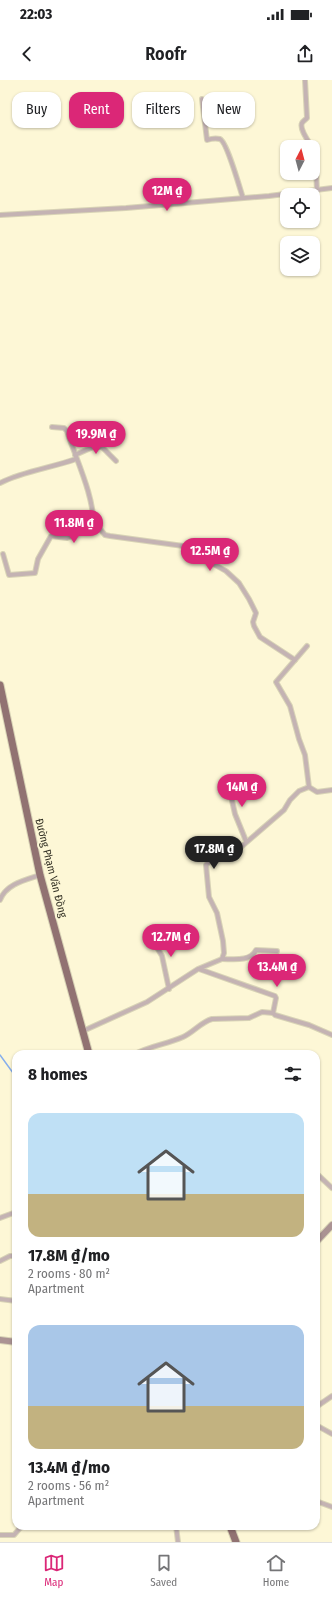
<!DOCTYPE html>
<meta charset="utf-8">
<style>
body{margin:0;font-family:"Fira Sans Condensed",sans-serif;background:#f6f6f6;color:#202124;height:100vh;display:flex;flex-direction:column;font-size:15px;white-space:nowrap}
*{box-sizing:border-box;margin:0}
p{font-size:13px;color:#757577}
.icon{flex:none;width:22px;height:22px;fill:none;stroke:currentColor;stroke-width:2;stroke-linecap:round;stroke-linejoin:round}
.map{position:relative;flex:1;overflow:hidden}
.sheet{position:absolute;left:12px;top:970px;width:308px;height:480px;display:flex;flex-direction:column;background:#fff;border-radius:12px;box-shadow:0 1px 3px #0004}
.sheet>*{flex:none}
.hud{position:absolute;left:12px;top:12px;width:308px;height:36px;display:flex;gap:8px}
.needle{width:26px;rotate:6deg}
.controls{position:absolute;left:280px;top:60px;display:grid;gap:8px}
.controls a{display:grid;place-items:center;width:40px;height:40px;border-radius:8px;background:#fff;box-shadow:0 1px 3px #0004;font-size:20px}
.price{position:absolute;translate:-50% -34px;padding:0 9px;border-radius:14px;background:#db2777;color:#fff;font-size:13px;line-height:26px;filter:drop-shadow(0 1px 2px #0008)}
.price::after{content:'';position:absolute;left:50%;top:24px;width:12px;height:9px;margin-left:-6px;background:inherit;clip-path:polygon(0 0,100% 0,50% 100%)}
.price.on{background:#222;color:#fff}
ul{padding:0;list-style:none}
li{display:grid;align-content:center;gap:8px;height:212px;padding:0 16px}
li span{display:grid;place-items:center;height:124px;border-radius:12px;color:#555}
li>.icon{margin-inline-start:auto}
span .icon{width:72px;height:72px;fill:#fffc;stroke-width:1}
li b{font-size:17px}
h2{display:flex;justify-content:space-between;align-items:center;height:48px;padding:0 16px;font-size:17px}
.pill{padding:0 14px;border-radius:12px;background:#fff;box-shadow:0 1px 3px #0004;font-size:14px;line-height:36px}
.pill.on{background:#db2777;color:#fff}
.status{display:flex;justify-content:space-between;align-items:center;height:28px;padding:0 20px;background:#fff;direction:ltr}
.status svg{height:11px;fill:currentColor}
header{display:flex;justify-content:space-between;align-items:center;height:52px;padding:0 16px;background:#fff;font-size:18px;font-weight:600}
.tabs{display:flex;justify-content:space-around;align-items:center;height:56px;border-top:1px solid #e0e0e0;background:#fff;font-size:11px;color:#757577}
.tabs a{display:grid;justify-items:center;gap:2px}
.tabs .on{color:#db2777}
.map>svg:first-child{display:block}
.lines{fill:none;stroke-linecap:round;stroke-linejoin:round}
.stream{stroke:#86aeed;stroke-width:1.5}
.minor-casing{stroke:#d8d3b6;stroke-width:6}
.secondary-casing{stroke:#d8d3b6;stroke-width:8}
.trunk-casing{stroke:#d8d3b6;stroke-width:9}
.minor{stroke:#c4b3b3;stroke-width:4}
.secondary{stroke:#ab9393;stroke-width:6}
.trunk{stroke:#917272;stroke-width:7}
.labels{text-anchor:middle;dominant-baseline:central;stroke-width:4;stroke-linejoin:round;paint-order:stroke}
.street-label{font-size:11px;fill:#323024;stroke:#fdf7d6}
</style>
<div class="status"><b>22:03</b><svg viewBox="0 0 49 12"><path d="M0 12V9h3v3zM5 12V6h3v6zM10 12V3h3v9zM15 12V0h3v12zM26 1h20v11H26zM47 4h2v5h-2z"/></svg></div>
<header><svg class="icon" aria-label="back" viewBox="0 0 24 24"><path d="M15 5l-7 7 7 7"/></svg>Roofr<svg class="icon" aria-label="share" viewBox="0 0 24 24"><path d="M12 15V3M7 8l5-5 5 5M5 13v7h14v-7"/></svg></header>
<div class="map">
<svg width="332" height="1462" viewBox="0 0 332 1462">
<rect width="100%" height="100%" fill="#fdf7d6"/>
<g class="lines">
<!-- stream -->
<path class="stream" d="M0,975l16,22"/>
<!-- minor casing -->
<g class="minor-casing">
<g id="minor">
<path d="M305,0l2,38c-2,2 -4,3 -5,5 -3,6 7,19 10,24"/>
<path d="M202,19l5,41c3,-1 9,-2 13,-1 7,3 20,50 23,59"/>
<path d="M313,68c4,6 3,32 4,41"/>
<path d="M0,135l126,-7 143,-12 63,-8"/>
<path d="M52,347l12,1 3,3c10,31 26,62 27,95"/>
<path d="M75,375l18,-8h9l14,14"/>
<path d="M0,403c23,-12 51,-15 76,-24"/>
<path d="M3,474l6,21 26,-2 3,-14 13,-23 16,2 27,-12 6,3 5,6 5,1 88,12 6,4 4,9 18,10 13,12 10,16 7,14 -3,9 1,4 6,11 35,23"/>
<path d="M307,566l-31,36 14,24 9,33 6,16 4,32 8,5 15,-2"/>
<path d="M227,698l8,36 11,27"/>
<path d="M0,820c6,-16 25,-20 40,-25"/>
<path d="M151,853l1,6 10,17 7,33"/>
<path d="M222,879c11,0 28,3 34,-9l21,1"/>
<path d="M199,889l76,27 1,2 -3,15 2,2 34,10 23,10"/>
<path d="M83,951l64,-29 51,-33 24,-10 2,-6 -1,-12 -6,-28 -8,-16 -3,-32 4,-4 31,-14 43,-37 6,-10 9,-9 10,-4"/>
<path d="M135,974c15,-8 32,-10 48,-17 11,-5 18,-15 29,-18l37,-1 13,-6 11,1"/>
<path d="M316,1093l16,15"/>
<path d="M0,1138l16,-6"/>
<path d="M0,1181l10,-5h6"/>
<path d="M0,1219l16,2"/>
<path d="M316,1327l16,-11"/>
<path d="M316,1345l16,9"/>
<path d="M316,1421l16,6"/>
<path d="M176,1446l2,16"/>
<path d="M0,1455h14l6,-7 5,-2"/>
</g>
</g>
<!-- secondary casing -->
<g class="secondary-casing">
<g id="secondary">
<path d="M316,1162l16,-17"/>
<path d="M0,1260l16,2"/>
</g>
</g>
<!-- trunk casing -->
<g class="trunk-casing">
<g id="trunk">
<path d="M0,605l40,190 49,179"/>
<path d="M230,1446l6,16"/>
</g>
</g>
<!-- minor -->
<use href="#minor" class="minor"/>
<!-- secondary -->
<use href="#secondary" class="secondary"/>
<!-- trunk -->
<use href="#trunk" class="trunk"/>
</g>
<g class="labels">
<!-- street labels -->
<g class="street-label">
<text transform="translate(51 788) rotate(76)">Đường Phạm Văn Đồng</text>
</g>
</g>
</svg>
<div class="controls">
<a><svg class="needle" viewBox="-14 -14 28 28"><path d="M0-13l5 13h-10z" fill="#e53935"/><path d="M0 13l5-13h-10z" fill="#757577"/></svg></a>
<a><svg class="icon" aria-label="locate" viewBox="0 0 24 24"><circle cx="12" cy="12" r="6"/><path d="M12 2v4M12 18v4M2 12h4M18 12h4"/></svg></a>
<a><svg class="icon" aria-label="layers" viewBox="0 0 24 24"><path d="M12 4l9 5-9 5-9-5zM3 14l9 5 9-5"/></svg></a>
</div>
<b class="price" style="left:167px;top:132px">12M ₫</b>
<b class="price" style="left:96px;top:375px">19.9M ₫</b>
<b class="price" style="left:74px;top:464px">11.8M ₫</b>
<b class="price" style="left:210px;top:492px">12.5M ₫</b>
<b class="price" style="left:242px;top:728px">14M ₫</b>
<b class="price on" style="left:214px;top:790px">17.8M ₫</b>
<b class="price" style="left:171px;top:878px">12.7M ₫</b>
<b class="price" style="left:277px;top:908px">13.4M ₫</b>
<div class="hud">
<a class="pill">Buy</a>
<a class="pill on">Rent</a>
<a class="pill">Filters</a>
<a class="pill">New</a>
</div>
<section class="sheet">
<h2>8 homes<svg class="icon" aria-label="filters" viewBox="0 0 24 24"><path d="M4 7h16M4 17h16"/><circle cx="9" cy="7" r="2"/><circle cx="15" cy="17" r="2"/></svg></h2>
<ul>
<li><span style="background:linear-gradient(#bfe0f5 65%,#c2b280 0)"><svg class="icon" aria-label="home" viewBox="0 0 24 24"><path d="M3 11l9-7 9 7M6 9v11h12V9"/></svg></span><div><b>17.8M ₫/mo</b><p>2 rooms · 80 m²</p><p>Apartment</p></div></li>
<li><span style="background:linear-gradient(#a9c7e8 65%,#c2b280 0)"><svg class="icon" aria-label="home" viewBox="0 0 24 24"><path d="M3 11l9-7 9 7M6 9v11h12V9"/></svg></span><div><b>13.4M ₫/mo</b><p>2 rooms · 56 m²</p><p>Apartment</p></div></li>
</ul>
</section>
</div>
<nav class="tabs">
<a class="on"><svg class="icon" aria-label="map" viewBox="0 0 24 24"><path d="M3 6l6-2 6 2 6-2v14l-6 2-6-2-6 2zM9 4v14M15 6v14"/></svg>Map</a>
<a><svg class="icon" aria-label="saved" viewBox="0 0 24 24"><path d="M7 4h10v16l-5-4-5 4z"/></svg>Saved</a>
<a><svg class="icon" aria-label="home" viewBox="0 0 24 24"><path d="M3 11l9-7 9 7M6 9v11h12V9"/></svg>Home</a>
</nav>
